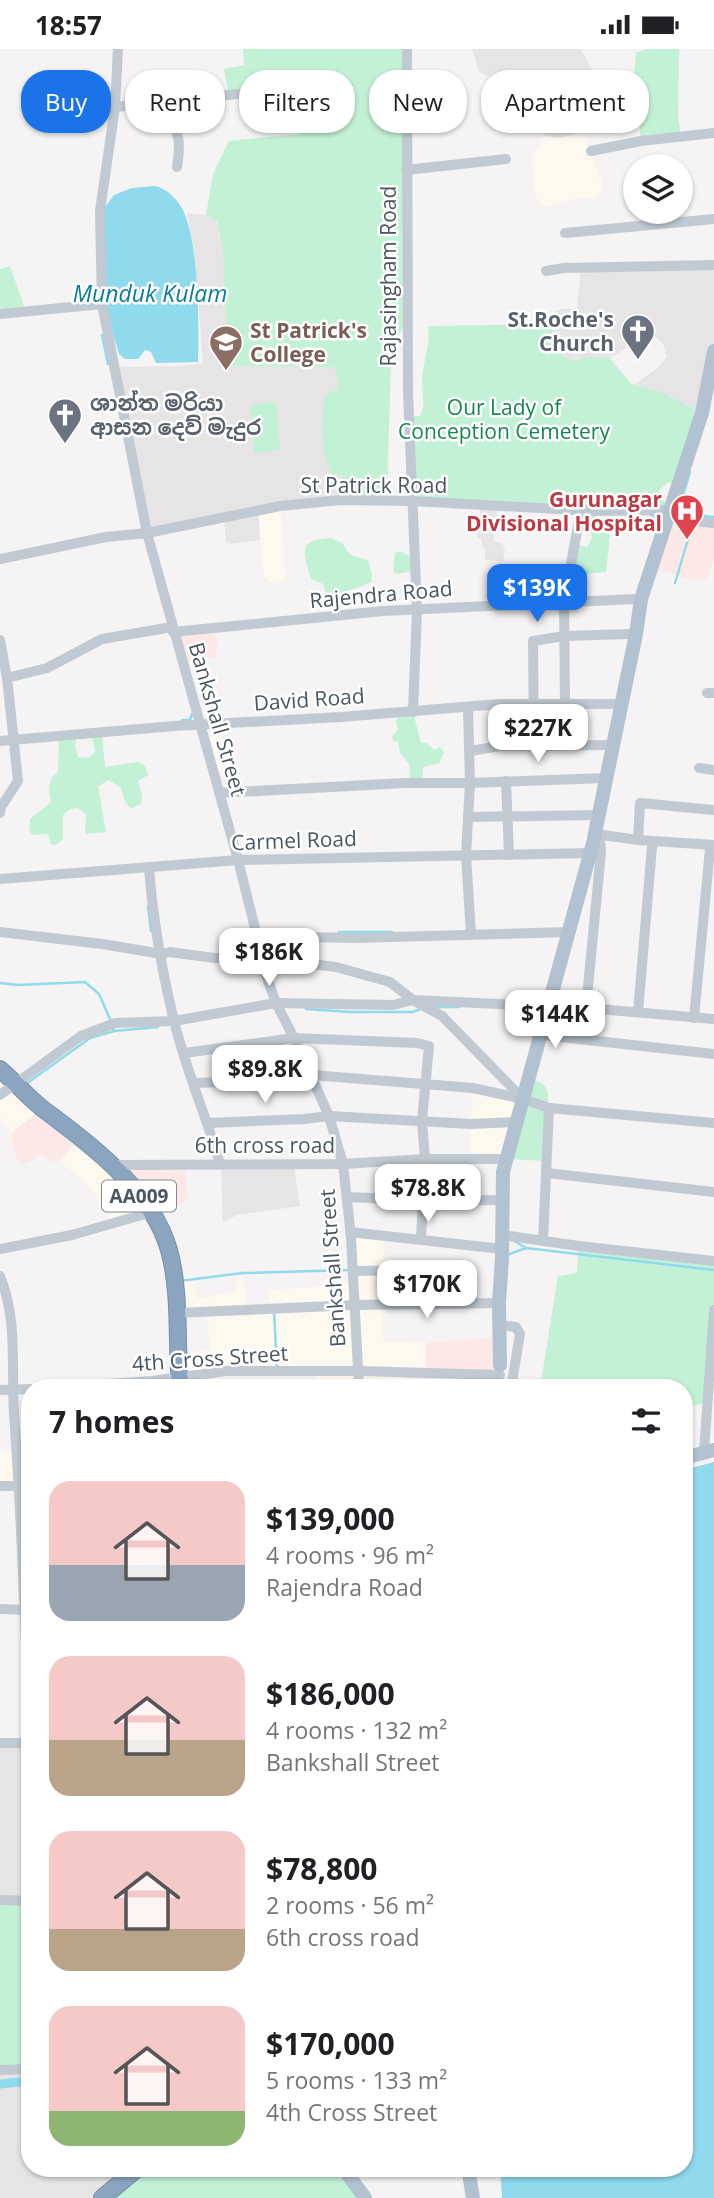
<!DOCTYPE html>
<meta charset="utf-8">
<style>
body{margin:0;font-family:"Open Sans","Noto Sans Sinhala",sans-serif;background:#f6f6f6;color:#202124;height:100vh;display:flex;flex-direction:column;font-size:26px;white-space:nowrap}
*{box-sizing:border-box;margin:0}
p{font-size:23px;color:#757577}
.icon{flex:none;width:38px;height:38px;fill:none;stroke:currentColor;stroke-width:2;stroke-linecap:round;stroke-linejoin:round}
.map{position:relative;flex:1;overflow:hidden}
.drawer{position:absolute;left:21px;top:1330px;width:672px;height:798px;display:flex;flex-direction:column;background:#fff;border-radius:28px;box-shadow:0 2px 5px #0004}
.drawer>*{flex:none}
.hud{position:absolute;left:21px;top:21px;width:672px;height:63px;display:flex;gap:14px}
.tools{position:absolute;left:623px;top:105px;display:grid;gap:14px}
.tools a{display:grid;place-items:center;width:70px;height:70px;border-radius:50%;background:#fff;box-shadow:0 2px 5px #0004;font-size:35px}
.price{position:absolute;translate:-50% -60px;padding:0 16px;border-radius:14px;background:#fff;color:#222;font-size:23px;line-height:46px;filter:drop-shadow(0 2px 4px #0008)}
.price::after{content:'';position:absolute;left:50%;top:42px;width:21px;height:16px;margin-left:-10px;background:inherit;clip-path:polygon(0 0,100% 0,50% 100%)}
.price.active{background:#1a73e8;color:#fff}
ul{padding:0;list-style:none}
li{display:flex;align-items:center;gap:21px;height:175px;padding:0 28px}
li span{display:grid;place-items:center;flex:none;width:196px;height:140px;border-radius:21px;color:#555}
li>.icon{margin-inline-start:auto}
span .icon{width:84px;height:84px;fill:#fffc;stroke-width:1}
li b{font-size:30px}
h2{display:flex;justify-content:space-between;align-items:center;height:84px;padding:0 28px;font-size:30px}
.chip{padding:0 24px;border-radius:28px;background:#fff;box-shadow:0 2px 5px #0004;font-size:24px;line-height:63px}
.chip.active{background:#1a73e8;color:#fff}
.status{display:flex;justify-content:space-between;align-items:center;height:49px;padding:0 35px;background:#fff;direction:ltr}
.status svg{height:19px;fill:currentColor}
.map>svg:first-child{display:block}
.commercial{fill:#fdf9ef}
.education{fill:#e6e4e5}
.medical{fill:#fce8e6}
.green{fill:#c3f1d5}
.water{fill:#90daee}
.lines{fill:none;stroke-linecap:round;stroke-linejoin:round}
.stream{stroke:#90daee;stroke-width:2.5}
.canal{stroke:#90daee;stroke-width:9}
.highway-casing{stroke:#7690ad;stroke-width:18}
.minor{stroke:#c1cad2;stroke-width:10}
.major{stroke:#b3c2d1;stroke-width:14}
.highway{stroke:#8ba5c1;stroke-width:16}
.labels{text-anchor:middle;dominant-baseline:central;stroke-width:5;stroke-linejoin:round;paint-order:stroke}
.shield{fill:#fff;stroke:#808990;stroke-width:2}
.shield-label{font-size:19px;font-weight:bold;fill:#4a5661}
.street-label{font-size:21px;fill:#4a5661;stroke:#fff}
.worship-label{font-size:21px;font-weight:bold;fill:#5b616d;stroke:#fff;text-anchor:end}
.education-label{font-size:21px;font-weight:bold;fill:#785e54;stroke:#fff;text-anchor:start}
.park-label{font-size:21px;fill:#17864f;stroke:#fff}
.health-label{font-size:21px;font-weight:bold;fill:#be3a42;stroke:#fff;text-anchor:end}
.water-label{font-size:23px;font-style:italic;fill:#0c7c9b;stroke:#fff}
</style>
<div class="status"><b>18:57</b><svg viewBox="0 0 49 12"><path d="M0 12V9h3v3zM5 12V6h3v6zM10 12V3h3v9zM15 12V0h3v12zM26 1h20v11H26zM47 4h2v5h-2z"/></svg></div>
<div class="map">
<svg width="714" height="2149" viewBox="0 0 714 2149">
<rect width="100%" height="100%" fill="#f5f3f3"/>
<!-- commercial -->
<g class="commercial">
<path d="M582,84l20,48 -1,10 -6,6 -26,3 -23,7 -6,-3 -4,-8 -5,-42 12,-13 1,-6 13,3z"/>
<path d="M280,457l6,74 -17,2 -5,-5 -6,-67z"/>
<path d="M219,687l8,26 -6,7 -8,3 -10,-35z"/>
<path d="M17,1035l25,24 -30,25 -12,-16v-22z"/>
<path d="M473,1039l50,11 -16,60h-37z"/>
<path d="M81,1088l71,75 -38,10 -26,-37 -29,-24z"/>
<path d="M350,1183l34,3 -1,106 43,2v30h-22v15h-88l-1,-17 -133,5 -2,12h-49v-6l48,-5 -1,-24 32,-3 -3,-38 -31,1 -2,-34 19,-3 5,23 38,-9 -1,-12 6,-2 4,9 2,25 22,-1v-19l84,-6z"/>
<path d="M0,1402h17l1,35h-18z"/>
</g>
<!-- education -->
<g class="education">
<path d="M472,0h109l14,27 7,19 1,18 -10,14 -11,6 -25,5 -13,-3 -9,-24 -13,-23 -20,-5 -23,-11z"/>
<path d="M187,164l19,2 10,7 7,30 6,114 105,1 4,10 -1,13 -13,6v41l2,21 16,17 2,21 -86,14 2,30 -30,4 -4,-2 -2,-24 -77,15 -33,-166 70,-1 19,-3 -9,-116z"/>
<path d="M714,216v86l-12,62 -41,-21 -26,-8 23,-16 9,-11 -4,-13 -8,-8 -12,2 -33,20h-32l-6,3 -17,-10 -3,-6 -1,-14 4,-19 6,-3 16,-1 4,-40z"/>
<path d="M481,456l15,1 1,10 -4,7 1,18 8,2 3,6 -2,12 -18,-1v-12l-3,-2v-6l-5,-3v-16l2,-1z"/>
<path d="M294,1117l6,40 -63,9 -14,7 -2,-54z"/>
<path d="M0,1694h30v158l-30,-1z"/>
<path d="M30,2020v99h108l-36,30h-102v-128z"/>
</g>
<!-- medical -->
<g class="medical">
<path d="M670,461l44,13v36l-7,18 -4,3 -14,-1 -37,-11z"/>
<path d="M214,579l3,14 -1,15 -34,7 -9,-32z"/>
<path d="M42,1059l39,29 -22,24h-8l-9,-6 -16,8h-5l-4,-5 -6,-21 1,-4z"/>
<path d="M185,1115l3,34 -7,6 -29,8 -40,-47z"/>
<path d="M500,1288v38l-74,-2v-30z"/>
</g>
<!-- green -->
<g class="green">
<path d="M243,0h164l-3,278 -9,13 -4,16 -4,144 -43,-4 -2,-21h-10c-12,-22 -9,-55 -8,-79l13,-7 1,-12 -4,-10 -106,-1 -5,-114 -6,-30 -11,-7 7,-41 16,-33 71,-7 -5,-22 -16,-18 -51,-2 -4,-23 20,-4z"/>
<path d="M646,0h33l-1,69 3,18 -40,5 -3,-28 8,-2 -3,-20 -16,-2 -12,9 -13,-3 -7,-19h39l2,-23z"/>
<path d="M10,217l14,40 -24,5v-42z"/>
<path d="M552,275v21l3,6 17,10 13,-4 25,1 20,25 31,9 41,21 -29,72 -4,-3 -10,8 1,5 10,15 -75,1 2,18 13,6 -4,37 -38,4 6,-32 13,3 5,-10 -2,-5 -13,-2 3,-19 -168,-10 -3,-85h11c6,-11 2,-21 2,-33 0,-20 9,-37 6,-57z"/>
<path d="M276,353l4,48 -26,3 -4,-48z"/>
<path d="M331,489l11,5 8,12 18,5 4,14 -1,8c-13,7 -25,8 -38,15l-7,-4 -3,-9 -12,-5c-8,-28 -14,-39 20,-41z"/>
<path d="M400,502l9,5 5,-1 1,16 -19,3 -3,-3 2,-18z"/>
<path d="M413,663l8,31h5l8,7 6,-3 4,5 -5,11 -16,4 -1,16h-13l1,-18 -10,-12 -2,-11 -5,-1 -1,-4 6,-8 -2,-7 3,-9z"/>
<path d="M92,685h10l3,33 33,-5 7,4 3,9 -10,6 4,13 -1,10 -10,4 -6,-6 -4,-14 -12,-8 -11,6 8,46 -21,2 1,-20 -8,-6 -8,1 -7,6v23l-5,6 -7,1 -3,-11 -16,1 -3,-6 1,-10 21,-17 -2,-12 2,-12 7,-6 1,-36 18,-1 -2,11 3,11 10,1 7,-6z"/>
<path d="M533,1031c10,2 13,6 15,15v66l-41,-2z"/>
<path d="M579,1197l135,15v49l-8,93 -22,4v-19h-144l18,-112 19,-3z"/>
<path d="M0,1851l30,1v168l-30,1z"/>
<path d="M138,2119h205l22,30h-263z"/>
</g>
<!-- water -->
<g class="water">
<path d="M155,137c13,3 25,15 30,29 14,34 14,109 13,147l-42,1 -5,-11 -6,-2 -7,9h-13l-6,-5 -15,-50 -1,-94 11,-15 18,-7z"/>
<path d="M714,1413v736h-212l-2,-30h184v-698z"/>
</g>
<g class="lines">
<!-- stream -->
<g class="stream">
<path d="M102,286l6,29"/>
<path d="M685,457l-1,-14 6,-20"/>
<path d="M651,466l5,4 3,7"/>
<path d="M694,466l20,2"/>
<path d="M675,534l17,-57"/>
<path d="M182,671h8l2,-6"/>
<path d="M148,857l3,25"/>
<path d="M339,883h53"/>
<path d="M0,934l18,2 67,-3 14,12 11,25"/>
<path d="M434,958h25"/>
<path d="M306,960l44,3h62l9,-3"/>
<path d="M112,977l2,5 44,-4"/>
<path d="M26,1035l64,-46 24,-7"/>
<path d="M514,1192l12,7 188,22"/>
<path d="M507,1206l19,-7"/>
<path d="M179,1232l64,-8 107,-3"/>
<path d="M274,1263l3,55"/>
<path d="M334,2119l5,6"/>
</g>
<!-- canal -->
<path class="canal" d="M0,2035l30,-3"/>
<!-- highway casing -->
<g class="highway-casing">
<g id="highway">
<path d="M0,1020c15,13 28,28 43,40 47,35 109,81 126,141 12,43 7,93 11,138"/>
<path d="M102,2149l36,-30"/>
</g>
</g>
<!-- minor -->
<g class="minor">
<path d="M118,0l-3,58 -15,104 2,93 45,229 91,327 19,76 3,22 16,45 18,35 35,78 14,48 8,73 8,151"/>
<path d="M407,0l1,343 9,218 -4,102"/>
<path d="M163,52c0,13 4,15 11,26 7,11 5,27 3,40"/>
<path d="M115,58l187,-20"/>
<path d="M591,102l50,-10 73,-8"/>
<path d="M406,121l100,-11"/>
<path d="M565,184l149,-14"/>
<path d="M546,222l18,-3 150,-3"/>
<path d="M0,265l102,-10"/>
<path d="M0,510l106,-22 41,-4 133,-27 61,-6 71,1 182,10 87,-1 13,11 20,2"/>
<path d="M173,583l210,-21 252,-12"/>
<path d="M0,591l7,38 11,103 -17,26 -1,6"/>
<path d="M7,629l40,-10 55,-29 70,-12"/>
<path d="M707,644h7"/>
<path d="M565,654l-1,-102 17,-91"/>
<path d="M468,659l2,75 -4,72 5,80"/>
<path d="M0,692l174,-15 167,-9 158,-13h122"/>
<path d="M534,698l-1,-106 31,-5 66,-2"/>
<path d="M470,702l30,-5 113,-1"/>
<path d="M699,719l15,2"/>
<path d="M506,732l3,74"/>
<path d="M470,734l137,-5"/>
<path d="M219,744l186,-10h58"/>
<path d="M468,768l132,-2"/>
<path d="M596,785l42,6 76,5"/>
<path d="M638,791l2,-37 74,7"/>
<path d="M149,819c4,52 13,103 25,153 12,49 32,95 46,143"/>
<path d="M0,830l238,-19 352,-7"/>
<path d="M0,883l102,12 60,10 8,-2 44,6h46l76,9 54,15 23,18 29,16 81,83"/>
<path d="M257,887l98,2 214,-6"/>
<path d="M586,959l15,-156 -1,-11 -4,-7"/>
<path d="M638,963l14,-165"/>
<path d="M694,969l16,-169"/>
<path d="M542,986l172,19"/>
<path d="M184,1004l110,-15 123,5 12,3 -7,75 3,38 -4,80"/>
<path d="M194,1034l61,-2 57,-6 161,13 50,11 26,9"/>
<path d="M0,1046l81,-59 34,-13 59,-2 102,-18 117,2 20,-5 173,8 128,11"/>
<path d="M208,1074l97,-4 24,-3 142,8 46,-2"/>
<path d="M112,1116l231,-1 82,-5h76"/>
<path d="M547,1124l167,19"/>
<path d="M347,1148l95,4 53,-1"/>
<path d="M350,1183l152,17"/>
<path d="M502,1186l77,11 135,15"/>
<path d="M543,1191l6,-132 165,15"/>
<path d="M0,1200l72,-14 80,-23"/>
<path d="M353,1222l80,-1"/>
<path d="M0,1227c18,44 11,91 14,138 8,110 12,221 16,331"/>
<path d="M176,1264l179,-8 144,-2"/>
<path d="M500,1276l16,2 4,7 -9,54"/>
<path d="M48,1339l104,-7 74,-10h133l141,4"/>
<path d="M0,1341l30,-1"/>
<path d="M704,1403l10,-142"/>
<path d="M0,1437h30"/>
<path d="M0,1560l30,1"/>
<path d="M0,1694h30"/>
<path d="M0,1851l30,1"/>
<path d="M0,2021l30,-1"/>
</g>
<!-- major -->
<g class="major">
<path d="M594,789l42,-204 5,-35 61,-186 12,-62"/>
<path d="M502,1205l1,-82 90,-329"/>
<path d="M500,1316l-1,-62 3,-45"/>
<path d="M497,1339l1,-4"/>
<path d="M684,1409l30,-8"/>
<path d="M343,2119l22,30"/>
<path d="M468,2119l5,30"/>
</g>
<!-- highway -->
<use href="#highway" class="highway"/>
</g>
<!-- icons -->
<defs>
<g id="church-pin" transform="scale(1.75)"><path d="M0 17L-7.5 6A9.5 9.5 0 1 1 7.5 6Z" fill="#6b7280" stroke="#fff"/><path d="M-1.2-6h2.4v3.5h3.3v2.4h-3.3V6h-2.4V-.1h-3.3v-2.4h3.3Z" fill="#fff"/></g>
<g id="school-pin" transform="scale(1.75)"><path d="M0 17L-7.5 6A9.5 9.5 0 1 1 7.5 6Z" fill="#8d6e63" stroke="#fff"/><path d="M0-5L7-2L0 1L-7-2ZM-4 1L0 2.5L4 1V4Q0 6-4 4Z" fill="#fff"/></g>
<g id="hospital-pin" transform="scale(1.75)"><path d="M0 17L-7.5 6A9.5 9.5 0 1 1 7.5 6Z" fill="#e0444e" stroke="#fff"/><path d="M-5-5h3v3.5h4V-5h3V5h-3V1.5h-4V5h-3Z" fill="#fff"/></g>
</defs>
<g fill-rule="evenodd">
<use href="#church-pin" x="638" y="282"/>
<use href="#school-pin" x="226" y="293"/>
<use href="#church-pin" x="65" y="366"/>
<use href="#hospital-pin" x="687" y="462"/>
</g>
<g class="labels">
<!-- shield labels -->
<rect class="shield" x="102" y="1131.5" width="74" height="31" rx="5"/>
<g class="shield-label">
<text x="139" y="1147">AA009</text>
</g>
<!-- street labels -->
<g class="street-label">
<text transform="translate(388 227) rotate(-90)">Rajasingham Road</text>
<text x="374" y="436">St Patrick Road</text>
<text transform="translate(381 545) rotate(-5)">Rajendra Road</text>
<text transform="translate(309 650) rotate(-4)">David Road</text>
<text transform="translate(218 670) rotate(74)">Bankshall Street</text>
<text transform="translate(294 791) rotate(-2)">Carmel Road</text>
<text x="265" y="1096">6th cross road</text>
<text transform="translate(332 1219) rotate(-94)">Bankshall Street</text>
<text transform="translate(210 1309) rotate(-4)">4th Cross Street</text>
</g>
<!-- worship labels -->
<g class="worship-label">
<text x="614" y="270">St.Roche's<tspan x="614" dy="24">Church</tspan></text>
<text x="90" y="354" text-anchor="start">ශාන්ත මරියා<tspan x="90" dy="24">ආසන දෙව් මැදුර</tspan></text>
</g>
<!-- education labels -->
<g class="education-label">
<text x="250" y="281">St Patrick's<tspan x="250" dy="24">College</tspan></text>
</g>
<!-- park labels -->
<g class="park-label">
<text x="504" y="358">Our Lady of<tspan x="504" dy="24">Conception Cemetery</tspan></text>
</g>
<!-- health labels -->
<g class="health-label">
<text x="662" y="450">Gurunagar<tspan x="662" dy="24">Divisional Hospital</tspan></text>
</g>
<!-- water labels -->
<g class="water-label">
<text x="150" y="244">Munduk Kulam</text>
</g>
</g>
</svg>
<div class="tools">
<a><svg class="icon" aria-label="layers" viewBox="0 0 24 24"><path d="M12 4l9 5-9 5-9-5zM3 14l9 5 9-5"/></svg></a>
</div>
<b class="price active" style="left:537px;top:575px">$139K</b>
<b class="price" style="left:538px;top:715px">$227K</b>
<b class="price" style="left:269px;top:939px">$186K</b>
<b class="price" style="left:555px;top:1001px">$144K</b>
<b class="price" style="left:265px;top:1056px">$89.8K</b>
<b class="price" style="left:428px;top:1175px">$78.8K</b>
<b class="price" style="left:427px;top:1271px">$170K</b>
<div class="hud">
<a class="chip active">Buy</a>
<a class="chip">Rent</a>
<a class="chip">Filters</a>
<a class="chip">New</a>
<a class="chip">Apartment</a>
</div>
<section class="drawer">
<h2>7 homes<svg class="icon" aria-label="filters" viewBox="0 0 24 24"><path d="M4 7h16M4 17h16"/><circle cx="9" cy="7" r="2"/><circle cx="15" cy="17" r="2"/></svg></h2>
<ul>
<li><span style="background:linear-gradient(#f6c9c9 60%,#9aa5b1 0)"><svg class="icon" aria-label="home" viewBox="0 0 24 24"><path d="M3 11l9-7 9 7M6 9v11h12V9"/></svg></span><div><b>$139,000</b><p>4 rooms · 96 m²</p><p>Rajendra Road</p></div></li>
<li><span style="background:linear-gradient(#f6c9c9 60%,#b9a48a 0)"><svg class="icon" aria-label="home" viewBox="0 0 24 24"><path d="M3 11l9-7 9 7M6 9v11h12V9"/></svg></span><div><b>$186,000</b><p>4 rooms · 132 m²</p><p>Bankshall Street</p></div></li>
<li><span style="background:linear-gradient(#f6c9c9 70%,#b9a48a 0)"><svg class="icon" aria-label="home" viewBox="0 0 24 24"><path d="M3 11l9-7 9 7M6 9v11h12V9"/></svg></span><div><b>$78,800</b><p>2 rooms · 56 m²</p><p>6th cross road</p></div></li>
<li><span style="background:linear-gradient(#f6c9c9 75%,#8fb573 0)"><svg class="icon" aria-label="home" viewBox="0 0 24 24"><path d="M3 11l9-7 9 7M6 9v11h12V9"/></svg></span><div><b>$170,000</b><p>5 rooms · 133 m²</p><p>4th Cross Street</p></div></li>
</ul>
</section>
</div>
